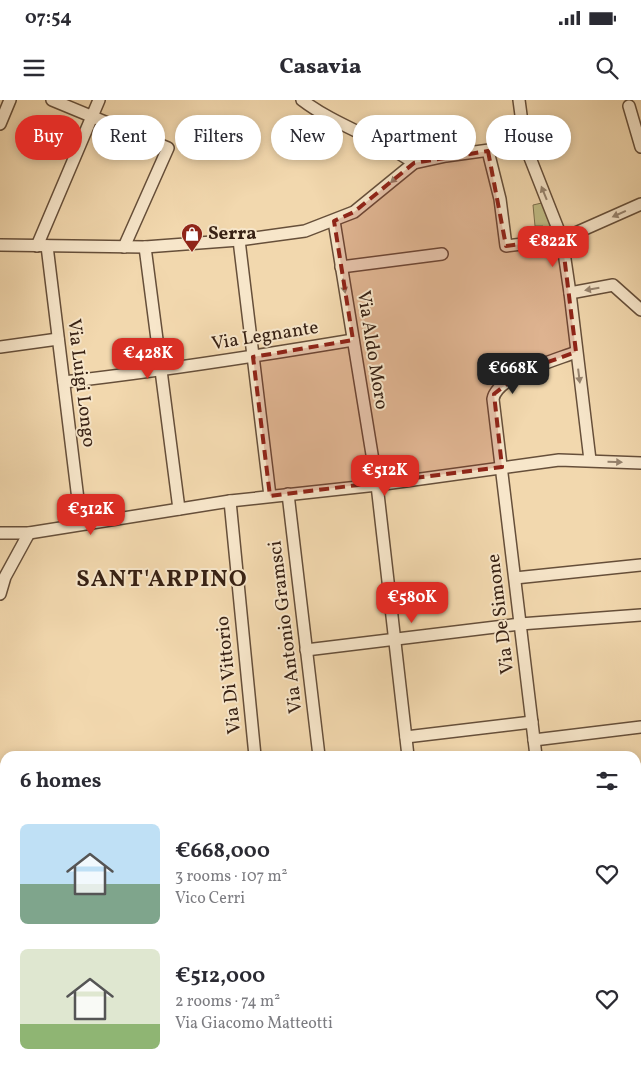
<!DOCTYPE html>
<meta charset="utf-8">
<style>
body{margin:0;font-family:Vollkorn,serif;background:#f2f2f3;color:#2b2b33;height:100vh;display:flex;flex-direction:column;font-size:19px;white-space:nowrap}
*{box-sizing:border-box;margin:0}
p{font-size:16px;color:#7c7c81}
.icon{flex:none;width:28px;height:28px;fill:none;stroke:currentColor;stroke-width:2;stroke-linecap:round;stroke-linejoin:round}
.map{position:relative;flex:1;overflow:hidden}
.sheet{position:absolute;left:0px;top:651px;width:641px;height:321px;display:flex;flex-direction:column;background:#fff;border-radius:15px 15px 0 0;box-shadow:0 2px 8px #0003}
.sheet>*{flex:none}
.guide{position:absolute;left:15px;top:15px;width:611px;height:45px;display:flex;gap:10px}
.price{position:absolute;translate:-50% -42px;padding:0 11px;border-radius:10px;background:#d93025;color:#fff;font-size:16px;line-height:32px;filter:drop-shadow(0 1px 2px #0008)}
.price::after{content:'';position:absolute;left:50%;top:30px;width:15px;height:11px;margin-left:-8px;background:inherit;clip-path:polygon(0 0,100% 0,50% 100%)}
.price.on{background:#222;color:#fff}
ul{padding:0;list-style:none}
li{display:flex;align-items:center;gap:15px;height:125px;padding:0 20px}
li span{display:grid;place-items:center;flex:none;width:140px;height:100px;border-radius:8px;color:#555}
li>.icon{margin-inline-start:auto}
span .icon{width:60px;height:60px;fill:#fffc;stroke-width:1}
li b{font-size:21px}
h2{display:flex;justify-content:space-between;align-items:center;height:60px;padding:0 20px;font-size:21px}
.pill{padding:0 18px;border-radius:22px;background:#fff;box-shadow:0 2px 8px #0003;font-size:18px;line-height:45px}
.pill.on{background:#d93025;color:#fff}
.status{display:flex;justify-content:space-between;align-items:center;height:35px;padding:0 25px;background:#fff;direction:ltr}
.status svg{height:14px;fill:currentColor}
header{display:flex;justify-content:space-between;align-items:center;height:65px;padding:0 20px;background:#fff;font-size:22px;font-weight:800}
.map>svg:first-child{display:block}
.green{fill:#c0bd86;stroke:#7c6f4d}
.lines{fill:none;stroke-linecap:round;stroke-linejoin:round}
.minor-casing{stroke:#664f3a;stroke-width:14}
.minor{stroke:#f7e6ca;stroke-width:11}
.oneway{fill:#97846f}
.marked{fill:#8f2418;fill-opacity:0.2;stroke:#8f2418;stroke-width:4;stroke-dasharray:10 6;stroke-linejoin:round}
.labels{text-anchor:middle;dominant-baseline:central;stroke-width:4;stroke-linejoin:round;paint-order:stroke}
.poi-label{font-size:19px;font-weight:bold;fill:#372114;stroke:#f7e6ca;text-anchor:start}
.street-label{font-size:19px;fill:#372114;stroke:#f7e6ca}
.district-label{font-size:24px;font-weight:bold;letter-spacing:1px;fill:#372114;stroke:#f7e6ca}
</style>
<div class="status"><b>07:54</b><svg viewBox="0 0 49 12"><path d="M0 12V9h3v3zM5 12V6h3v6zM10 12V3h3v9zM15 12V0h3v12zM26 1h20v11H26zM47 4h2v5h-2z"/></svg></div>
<header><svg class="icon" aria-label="menu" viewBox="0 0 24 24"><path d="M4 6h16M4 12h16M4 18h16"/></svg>Casavia<svg class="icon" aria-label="search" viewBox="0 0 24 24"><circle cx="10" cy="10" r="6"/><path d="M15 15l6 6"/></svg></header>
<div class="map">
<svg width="641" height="972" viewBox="0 0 641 972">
<rect width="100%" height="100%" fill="#f2d8ae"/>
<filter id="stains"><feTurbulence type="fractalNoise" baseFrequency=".004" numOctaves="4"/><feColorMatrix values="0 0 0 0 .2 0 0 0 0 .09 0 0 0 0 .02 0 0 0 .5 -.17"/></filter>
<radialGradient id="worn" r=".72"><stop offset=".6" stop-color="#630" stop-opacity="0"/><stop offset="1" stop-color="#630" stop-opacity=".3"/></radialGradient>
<!-- green -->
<path class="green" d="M546,102l14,33 -16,3 -1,-12h-8l-2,-21z"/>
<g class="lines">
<!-- minor casing -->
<g class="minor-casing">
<g id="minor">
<path d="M52,0l116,48 -44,99"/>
<path d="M302,0c34,26 77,38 112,63"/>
<path d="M519,0l6,45 37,94 8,54 20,167"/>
<path d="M629,6l12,41"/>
<path d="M0,24l10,-24"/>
<path d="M488,51l12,48 6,47 56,-7 79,-35"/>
<path d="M334,121l43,264 31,271"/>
<path d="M239,140l31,256"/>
<path d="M0,145l145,2 94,-7 66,-9 49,-19 60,-49 32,-7 79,-11"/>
<path d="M37,146l62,-146"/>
<path d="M47,146l34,278"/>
<path d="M145,147l34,262"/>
<path d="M341,167l101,-13"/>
<path d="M570,193l43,-8 28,25"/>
<path d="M0,247l58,-8"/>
<path d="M64,282c97,-11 193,-26 289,-42"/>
<path d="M288,394l31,262"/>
<path d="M230,401l25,255"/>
<path d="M0,433h29l201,-32 147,-16 182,-25 82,3"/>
<path d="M515,478l126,-13"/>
<path d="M0,494l5,-17 24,-44"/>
<path d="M306,550l214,-26 121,-9"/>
<path d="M406,637l126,-15"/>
<path d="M534,640l107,-13"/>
<path d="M536,656l-43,-357c4,-23 63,-39 83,-47"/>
<path d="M636,687l5,-1"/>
<path d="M636,747h5"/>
<path d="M636,814l5,-1"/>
<path d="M0,865l5,-1"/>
<path d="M636,880l5,-1"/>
<path d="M636,942h5"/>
<path d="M0,963l5,-1"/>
<path d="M42,968v4"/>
<path d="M146,968l1,4"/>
<path d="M357,968v4"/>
<path d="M446,968l1,4"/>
<path d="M573,968v4"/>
</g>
</g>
<!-- minor -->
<use href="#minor" class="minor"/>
</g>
<!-- one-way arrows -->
<defs><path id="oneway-solid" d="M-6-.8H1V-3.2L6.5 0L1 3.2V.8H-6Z" transform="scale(1.25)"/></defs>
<g class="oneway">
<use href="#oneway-solid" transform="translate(396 78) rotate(140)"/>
<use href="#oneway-solid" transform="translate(544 93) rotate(-112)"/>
<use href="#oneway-solid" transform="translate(619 114) rotate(156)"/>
<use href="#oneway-solid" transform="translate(344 186) rotate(81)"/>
<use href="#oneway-solid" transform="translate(592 189) rotate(170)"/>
<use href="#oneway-solid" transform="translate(579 276) rotate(83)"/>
<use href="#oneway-solid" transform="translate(615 362) rotate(2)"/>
</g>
<!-- marked area -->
<path class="marked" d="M488,51l18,95 56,-7 14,113 -53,19 -29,23 8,73 -232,29 -17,-139 100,-17 -19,-119 20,-9 60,-49z"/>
<!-- icons -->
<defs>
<g id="shop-pin" transform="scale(1.125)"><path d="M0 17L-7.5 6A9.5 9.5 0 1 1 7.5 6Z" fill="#8f2418" stroke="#f7e6ca"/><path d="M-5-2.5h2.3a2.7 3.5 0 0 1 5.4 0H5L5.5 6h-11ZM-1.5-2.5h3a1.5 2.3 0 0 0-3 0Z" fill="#fff"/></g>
</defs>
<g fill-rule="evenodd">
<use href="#shop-pin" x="192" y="134"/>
</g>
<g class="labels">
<!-- poi labels -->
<g class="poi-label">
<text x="208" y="134">Serra</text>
</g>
<!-- street labels -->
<g class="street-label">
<text transform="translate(265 236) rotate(-9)">Via Legnante</text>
<text transform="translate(372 250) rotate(81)">Via Aldo Moro</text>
<text transform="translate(81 283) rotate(83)">Via Luigi Longo</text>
<text transform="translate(501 514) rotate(-97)">Via De Simone</text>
<text transform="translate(286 527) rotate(-97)">Via Antonio Gramsci</text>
<text transform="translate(229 575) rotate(-96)">Via Di Vittorio</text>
</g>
<!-- district labels -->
<g class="district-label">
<text x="162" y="480">SANT'ARPINO</text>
</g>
</g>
<rect width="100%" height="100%" filter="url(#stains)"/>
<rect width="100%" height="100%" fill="url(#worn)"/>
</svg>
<b class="price" style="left:553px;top:168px">€822K</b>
<b class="price" style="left:148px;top:280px">€428K</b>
<b class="price on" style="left:513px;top:295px">€668K</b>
<b class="price" style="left:385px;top:397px">€512K</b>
<b class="price" style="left:91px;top:436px">€312K</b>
<b class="price" style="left:412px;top:524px">€580K</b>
<div class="guide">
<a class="pill on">Buy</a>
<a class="pill">Rent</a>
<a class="pill">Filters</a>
<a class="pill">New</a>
<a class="pill">Apartment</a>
<a class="pill">House</a>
</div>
<section class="sheet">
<h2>6 homes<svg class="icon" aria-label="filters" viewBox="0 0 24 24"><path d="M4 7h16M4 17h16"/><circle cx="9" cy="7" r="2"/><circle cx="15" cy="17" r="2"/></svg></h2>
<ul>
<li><span style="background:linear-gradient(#bfe0f5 60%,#7fa58c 0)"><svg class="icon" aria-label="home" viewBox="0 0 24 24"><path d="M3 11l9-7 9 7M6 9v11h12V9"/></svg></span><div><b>€668,000</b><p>3 rooms · 107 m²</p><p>Vico Cerri</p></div><svg class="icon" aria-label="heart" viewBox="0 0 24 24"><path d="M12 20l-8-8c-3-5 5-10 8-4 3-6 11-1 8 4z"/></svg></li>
<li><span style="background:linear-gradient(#dfe7d0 75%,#8fb573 0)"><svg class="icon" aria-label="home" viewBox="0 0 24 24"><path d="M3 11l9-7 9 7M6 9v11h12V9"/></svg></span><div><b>€512,000</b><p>2 rooms · 74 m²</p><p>Via Giacomo Matteotti</p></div><svg class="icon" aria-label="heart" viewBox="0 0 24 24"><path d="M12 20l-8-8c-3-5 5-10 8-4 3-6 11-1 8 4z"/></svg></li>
</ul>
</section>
</div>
